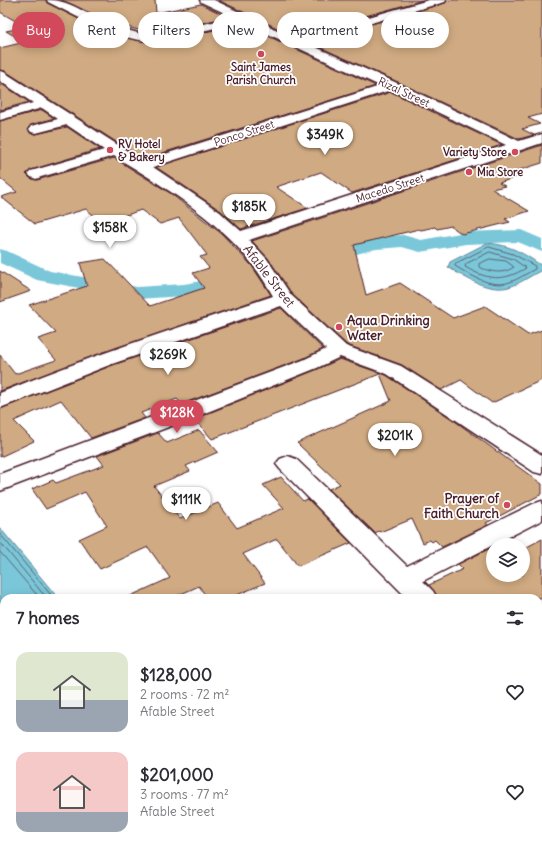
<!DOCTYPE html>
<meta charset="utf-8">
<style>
body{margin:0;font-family:Delius,sans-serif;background:#f2f2f3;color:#2b2b33;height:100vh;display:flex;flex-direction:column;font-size:15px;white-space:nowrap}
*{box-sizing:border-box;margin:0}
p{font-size:13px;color:#7c7c81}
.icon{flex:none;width:22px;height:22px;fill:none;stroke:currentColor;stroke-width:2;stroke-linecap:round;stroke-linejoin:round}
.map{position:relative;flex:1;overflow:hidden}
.sheet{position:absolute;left:0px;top:594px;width:542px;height:256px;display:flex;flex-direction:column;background:#fff;border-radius:12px 12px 0 0;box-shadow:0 2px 10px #0003}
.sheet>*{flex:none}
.hud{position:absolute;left:12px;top:12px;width:518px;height:36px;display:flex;gap:8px}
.fabs{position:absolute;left:486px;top:538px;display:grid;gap:8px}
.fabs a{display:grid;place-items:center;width:44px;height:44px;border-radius:50%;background:#fff;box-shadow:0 2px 10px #0003;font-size:20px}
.price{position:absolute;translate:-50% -34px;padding:0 9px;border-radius:14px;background:#fff;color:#222;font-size:13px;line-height:26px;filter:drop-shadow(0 1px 2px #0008)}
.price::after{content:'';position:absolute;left:50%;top:24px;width:12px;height:9px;margin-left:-6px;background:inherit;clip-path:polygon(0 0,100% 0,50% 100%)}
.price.selected{background:#d1495b;color:#fff}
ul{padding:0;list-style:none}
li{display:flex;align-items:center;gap:12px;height:100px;padding:0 16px}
li span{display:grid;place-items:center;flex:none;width:112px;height:80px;border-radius:12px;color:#555}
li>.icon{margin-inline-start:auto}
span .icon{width:48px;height:48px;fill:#fffc;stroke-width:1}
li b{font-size:17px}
h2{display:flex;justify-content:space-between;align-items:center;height:48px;padding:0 16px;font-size:17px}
.chip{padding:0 14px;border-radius:18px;background:#fff;box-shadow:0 2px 10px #0003;font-size:14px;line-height:36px}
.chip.selected{background:#d1495b;color:#fff}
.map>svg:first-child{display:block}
.water{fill:#7ac7d9;stroke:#678493}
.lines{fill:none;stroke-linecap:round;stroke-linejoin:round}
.shore-far1{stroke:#5d6271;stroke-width:1}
.shore{stroke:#5d6271;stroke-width:1.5}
.canal{fill:#7ac7d9;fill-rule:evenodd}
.building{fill:#d0aa82;stroke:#4a1f2b}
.minor-casing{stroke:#4a1f2b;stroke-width:3}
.minor{fill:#fff;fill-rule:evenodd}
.poi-dot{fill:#d1495b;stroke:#fff;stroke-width:1.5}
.labels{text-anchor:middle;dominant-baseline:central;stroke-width:3.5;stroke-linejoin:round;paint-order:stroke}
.far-poi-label{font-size:11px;font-weight:bold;fill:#4a1f2b;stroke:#fff;text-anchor:start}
.far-street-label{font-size:11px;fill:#4a1f2b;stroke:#fff}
.street-label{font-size:13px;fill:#4a1f2b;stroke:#fff}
.poi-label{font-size:13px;font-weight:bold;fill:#4a1f2b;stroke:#fff;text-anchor:start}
</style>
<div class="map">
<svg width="542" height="850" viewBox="0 0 542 850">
<rect width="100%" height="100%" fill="#fff"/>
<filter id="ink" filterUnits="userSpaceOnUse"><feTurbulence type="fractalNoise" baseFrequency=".025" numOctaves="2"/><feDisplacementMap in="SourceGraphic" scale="8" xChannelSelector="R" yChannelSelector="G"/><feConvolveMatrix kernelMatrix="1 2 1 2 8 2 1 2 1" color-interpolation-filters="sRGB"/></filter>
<g filter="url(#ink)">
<!-- water -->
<g class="water">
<path d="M487,243c24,2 36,10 55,23v4c-10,5 -20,12 -30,16 -21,8 -47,-8 -64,-19l2,-5z"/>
<path d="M0,528l58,70h-54v248h456l6,4h-466z"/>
<path d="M538,728h4v108l-4,-1z"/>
</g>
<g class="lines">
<!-- shore-far1 -->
<g class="shore-far1">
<path d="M489,247l24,7 22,12v3c-8,4 -16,10 -25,13 -18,7 -40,-7 -55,-16v-2z"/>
<path d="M490,252l23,7 13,9c-23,14 -38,12 -61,-1l1,-3z"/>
<path d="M490,259l16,2 8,6c-12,8 -23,5 -35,0v-3z"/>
<path d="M0,534l51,61"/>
<path d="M0,542l44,53"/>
<path d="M0,552l37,43"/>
</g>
<!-- shore -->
<g class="shore">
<path d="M36,594l3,4"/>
<path d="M43,594l3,4"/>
<path d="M50,594l3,4"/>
</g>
<!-- canal -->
<path class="canal" d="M521,230l21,9v13l-24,-10 -52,2 -46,8 -18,-5 -26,2 -169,43 -23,4 -47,3 -100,-19 -37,-17v-14l7,2 43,20 87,16 47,-3 23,-4 169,-43 27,-2 18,5 45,-8z"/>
</g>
<!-- building -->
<g class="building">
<path d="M0,0h46l1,3 52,26 27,9 28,5 88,-19 134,62 -233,73 -138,-88 -5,-1v-22l25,-6 -19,-11 20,-4 -26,-15z"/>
<path d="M61,0h94l1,13 45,-9 27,13 -74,17 -39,-10z"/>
<path d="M218,0h205l-129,36z"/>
<path d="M447,0h95v114l-14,4 12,6 -18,5 12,6 -15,4 -121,-57 -90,-40 137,-39z"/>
<path d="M0,83l29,19 -29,8z"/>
<path d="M391,92l111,53 -150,48 -31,-21 -45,15 32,21 -67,21 -20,-18 -65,-44z"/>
<path d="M42,110l12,8 -23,7 -3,3 2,5 6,1 31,-7 33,22 -69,21 -5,4 4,4 7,2 77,-22 56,35 52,41 30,32 19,29 -170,58 -101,38v-36l15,19 41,-14 -18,-21 18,-6 -27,-28 58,-19 -7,-23 25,-4 45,47 54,-18 -11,-15 16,-5 -9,-11 7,-2 -28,-37 -19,6 -19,-14 -38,13 -17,-14 -51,15 -34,-27 16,-5 -17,-14v-57z"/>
<path d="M542,145v18l-32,10 7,4 -18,6 6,3 -13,3 37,22 -24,8 5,3 -48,12 -11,-8 -14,3 -2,-2 -14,3 -2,-1 -65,16 12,50 34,-12 53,35 32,-12 43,29 14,-5v50l-50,23 -31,-23 -20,10 -39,-25 -55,-20 -55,-51 -24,-36 -16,-17z"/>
<path d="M0,271l31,20 -31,11z"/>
<path d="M281,308l42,41 -21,10 -120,45 -5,-5 -36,14 4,5 -54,20 -30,-38 -47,21 20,20 -34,16v-48l113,-44z"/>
<path d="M340,359l46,16 66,44 90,65v10l-56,29 2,2 -46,22 -7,-7 -3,2 -2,-2 -7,3 -11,-24 -32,13 -1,-1 -4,2 -46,-44 11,-5 -43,-41 94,-42 -11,-27 -168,65 -18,-20 124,-50z"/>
<path d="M199,430l19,22 -32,14 4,5 -36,15 26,33 38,-16 19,25 47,-20 -21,-23 18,-8 22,24 5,-2 43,44 -53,23 -21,-27 -34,15 22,29 -35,15h-23l-8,-12 -27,12h-46l44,-20 -22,-31 -48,22 -21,-30 28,-13 -22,-34 -39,17 -14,-20 21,-9 3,3 48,-18 -7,-9 61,-23 9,10z"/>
<path d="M542,539v59h-104l-9,-13 34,-16 -5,-5 35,-17v28h30v-26z"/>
</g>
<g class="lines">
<!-- minor casing -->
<g class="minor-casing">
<g id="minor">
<path d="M47,0c19,0 28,7 46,16 19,9 39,17 61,20l79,-19 -32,-15 -1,-2h14l80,38 135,-38h17l-1,2 -141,40 93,41 122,58 23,-7v9l-293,97 18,19 24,36 55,51 55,20 141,89v19l-8,-2 -147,-98 -47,-17 -23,11 -117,47 -200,76v-17l303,-114 23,-11 -45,-43 -169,58 -112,44v-15c89,-37 181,-66 273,-97 -6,-10 -12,-21 -20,-31 -37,-47 -88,-78 -139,-109l-73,21 -5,2 -5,-2 -3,-3 3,-3 73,-21 -37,-25 -31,8 -5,-1 -2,-3 2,-3 27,-7 -16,-11 -42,12v-8l33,-9 -33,-22v-10l4,1 139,89 237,-75 -138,-64 -88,20c-38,-3 -72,-23 -106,-40zM391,90l115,55 -265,86 -21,-19 -67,-45z"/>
<path d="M288,456l8,3 111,107 126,-62 9,-3v19l-119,61 10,10 4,7h-30l-127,-129 -4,-5 4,-5z"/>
</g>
</g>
<!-- minor -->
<use href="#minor" class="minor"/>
</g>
</g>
<!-- markers -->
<g class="poi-dot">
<circle cx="261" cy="54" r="4"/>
<circle cx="110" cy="150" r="4"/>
<circle cx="515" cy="152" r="4"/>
<circle cx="469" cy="172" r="4"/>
<circle cx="339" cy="327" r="4"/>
<circle cx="507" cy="505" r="4"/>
</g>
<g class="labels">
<!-- far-poi labels -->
<g class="far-poi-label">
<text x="261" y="67" text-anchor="middle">Saint James<tspan x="261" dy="13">Parish Church</tspan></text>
<text x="118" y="144">RV Hotel<tspan x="118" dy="13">&amp; Bakery</tspan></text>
<text x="507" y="152" text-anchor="end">Variety Store</text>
<text x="477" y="172">Mia Store</text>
</g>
<!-- far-street labels -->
<g class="far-street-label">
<text transform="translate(404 92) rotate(25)">Rizal Street</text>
<text transform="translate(244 133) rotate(-18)">Ponco Street</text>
<text transform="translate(390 188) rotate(-18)">Macedo Street</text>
</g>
<!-- street labels -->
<g class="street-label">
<text transform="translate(269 276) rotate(52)">Afable Street</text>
</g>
<!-- poi labels -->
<g class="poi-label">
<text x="347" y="320">Aqua Drinking<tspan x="347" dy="15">Water</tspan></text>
<text x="499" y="498" text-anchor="end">Prayer of<tspan x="499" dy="15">Faith Church</tspan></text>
</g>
</g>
</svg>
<div class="fabs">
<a><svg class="icon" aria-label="layers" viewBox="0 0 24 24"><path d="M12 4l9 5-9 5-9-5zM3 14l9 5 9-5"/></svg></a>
</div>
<b class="price" style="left:325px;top:156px">$349K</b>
<b class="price" style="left:249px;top:228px">$185K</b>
<b class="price" style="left:110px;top:249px">$158K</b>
<b class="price" style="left:168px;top:376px">$269K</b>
<b class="price selected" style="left:177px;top:434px">$128K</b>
<b class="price" style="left:395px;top:457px">$201K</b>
<b class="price" style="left:186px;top:521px">$111K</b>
<div class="hud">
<a class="chip selected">Buy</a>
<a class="chip">Rent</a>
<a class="chip">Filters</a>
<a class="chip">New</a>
<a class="chip">Apartment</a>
<a class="chip">House</a>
</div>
<section class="sheet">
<h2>7 homes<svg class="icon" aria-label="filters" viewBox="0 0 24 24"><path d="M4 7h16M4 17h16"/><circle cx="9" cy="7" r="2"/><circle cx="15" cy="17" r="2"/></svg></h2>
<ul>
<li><span style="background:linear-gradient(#dfe7d0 60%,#9aa5b1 0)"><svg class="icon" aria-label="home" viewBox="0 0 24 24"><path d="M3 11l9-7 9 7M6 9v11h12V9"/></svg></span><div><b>$128,000</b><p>2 rooms · 72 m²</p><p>Afable Street</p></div><svg class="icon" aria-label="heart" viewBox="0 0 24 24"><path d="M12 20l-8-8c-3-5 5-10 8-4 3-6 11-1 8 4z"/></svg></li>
<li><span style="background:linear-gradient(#f6c9c9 75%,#9aa5b1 0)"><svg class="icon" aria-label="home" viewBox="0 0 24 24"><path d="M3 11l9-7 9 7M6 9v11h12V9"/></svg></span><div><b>$201,000</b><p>3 rooms · 77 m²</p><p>Afable Street</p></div><svg class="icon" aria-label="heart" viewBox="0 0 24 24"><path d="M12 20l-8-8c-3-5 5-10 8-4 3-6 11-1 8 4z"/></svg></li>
</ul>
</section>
</div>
